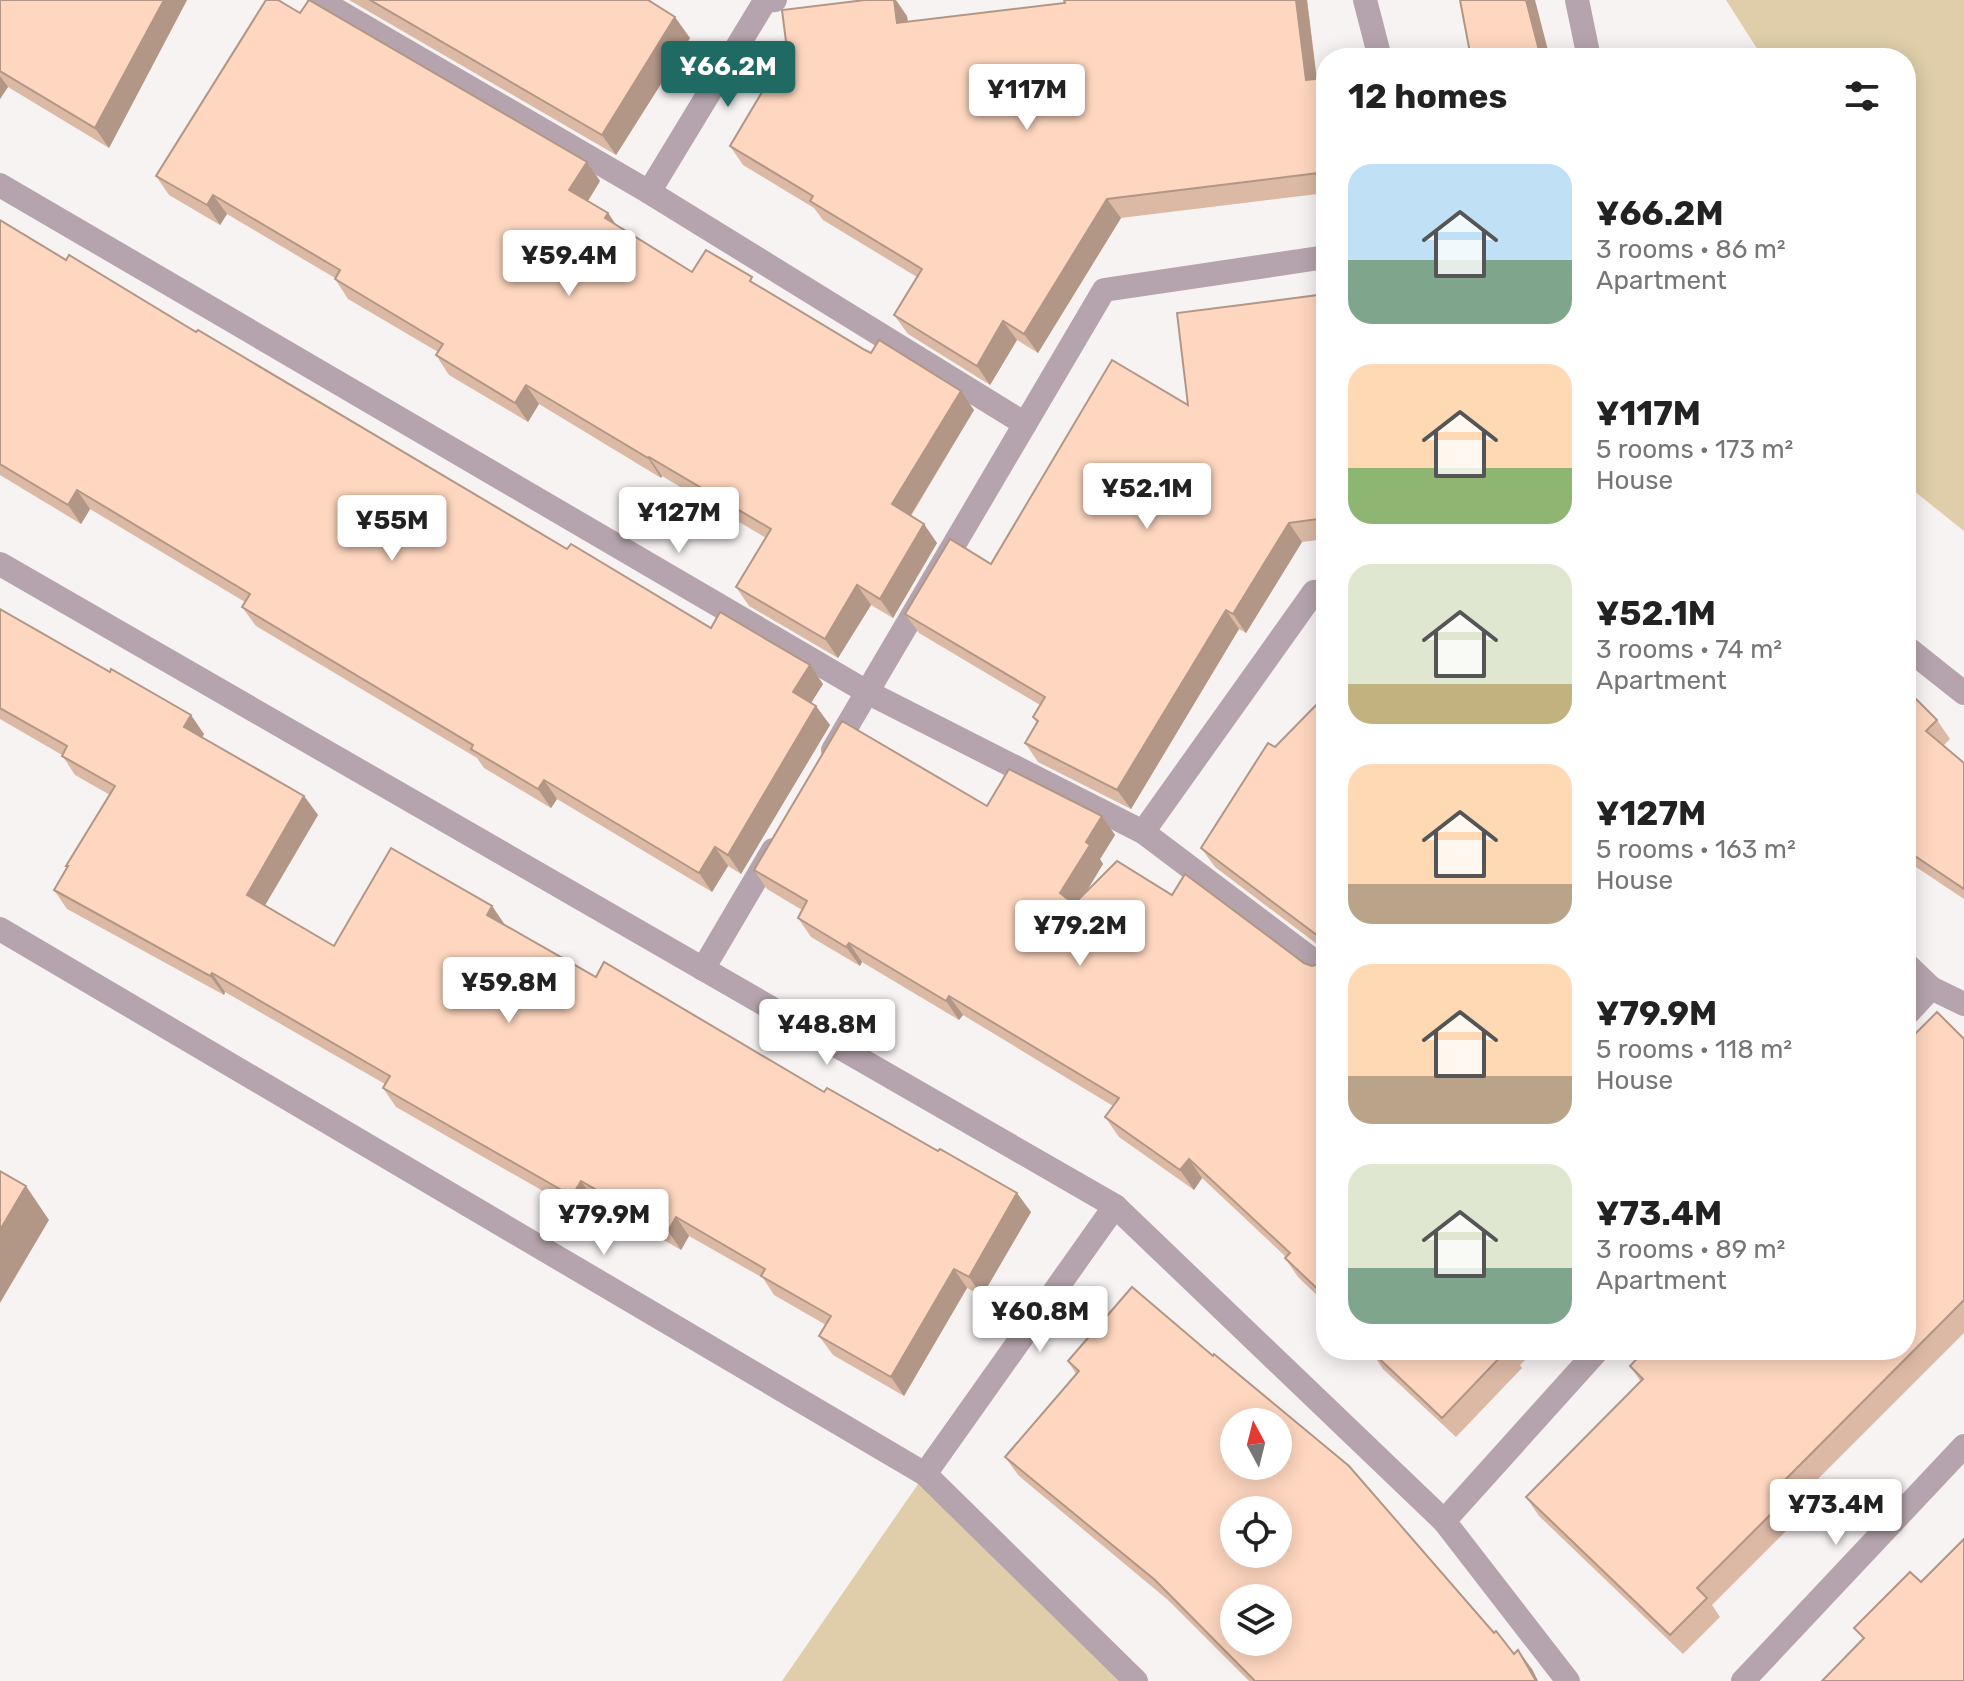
<!DOCTYPE html>
<meta charset="utf-8">
<style>
body{margin:0;font-family:Rubik,sans-serif;background:#f6f6f6;color:#222;height:100vh;display:flex;flex-direction:column;font-size:30px;white-space:nowrap}
*{box-sizing:border-box;margin:0}
p{font-size:26px;color:#767676}
.icon{flex:none;width:44px;height:44px;fill:none;stroke:currentColor;stroke-width:2;stroke-linecap:round;stroke-linejoin:round}
.map{position:relative;flex:1;overflow:hidden}
.sheet{position:absolute;left:1316px;top:48px;width:600px;height:1312px;display:flex;flex-direction:column;background:#fff;border-radius:32px;box-shadow:0 4px 20px #0003}
.sheet>*{flex:none}
.needle{width:52px;rotate:353deg}
.fabs{position:absolute;left:1220px;top:1408px;display:grid;gap:16px}
.fabs a{display:grid;place-items:center;width:72px;height:72px;border-radius:50%;background:#fff;box-shadow:0 4px 20px #0003;font-size:40px}
.price{position:absolute;translate:-50% -68px;padding:0 18px;border-radius:8px;background:#fff;color:#222;font-size:26px;line-height:52px;filter:drop-shadow(0 2px 4px #0008)}
.price::after{content:'';position:absolute;left:50%;top:48px;width:24px;height:18px;margin-left:-12px;background:inherit;clip-path:polygon(0 0,100% 0,50% 100%)}
.price.current{background:#206a64;color:#fff}
ul{padding:0;list-style:none}
li{display:flex;align-items:center;gap:24px;height:200px;padding:0 32px}
li span{display:grid;place-items:center;flex:none;width:224px;height:160px;border-radius:24px;color:#555}
li>.icon{margin-inline-start:auto}
span .icon{width:96px;height:96px;fill:#fffc;stroke-width:1}
li b{font-size:34px}
h2{display:flex;justify-content:space-between;align-items:center;height:96px;padding:0 32px;font-size:34px}
.map>svg:first-child{display:block}
.green{fill:#dfcea9}
.lines{fill:none;stroke-linecap:round;stroke-linejoin:round}
.minor{stroke:#b5a4ad;stroke-width:24}
.wall{fill:#dbb9a5}
.shaded-wall{fill:#b29686}
.building{fill:#ffd7c0;stroke:#b29686;stroke-width:2;fill-rule:evenodd}
</style>
<div class="map">
<svg width="1964" height="1681" viewBox="0 0 1964 1681">
<rect width="100%" height="100%" fill="#f8f3f3"/>
<!-- green -->
<g class="green">
<path d="M1726,0h238v531l-55,-44 -3,-156v-273h-143z"/>
<path d="M925,1474l211,207h-354z"/>
</g>
<g class="lines">
<!-- minor -->
<g class="minor">
<path d="M319,0l330,192 376,232"/>
<path d="M1365,0l15,58"/>
<path d="M1577,0l12,58"/>
<path d="M0,185l867,507 276,140 183,138"/>
<path d="M649,192l116,-191 10,-1"/>
<path d="M0,564l1115,642 329,315 124,160"/>
<path d="M1906,647l58,46"/>
<path d="M833,750l271,-460 222,-33"/>
<path d="M1143,832l171,-240 12,-1"/>
<path d="M0,929l925,545 211,207"/>
<path d="M1906,964l25,24 33,16"/>
<path d="M703,969l70,-119"/>
<path d="M1906,1015l25,-27"/>
<path d="M925,1474l190,-268"/>
<path d="M1444,1521l154,-171"/>
<path d="M1743,1681l221,-235"/>
</g>
</g>
<!-- wall -->
<g class="wall">
<path d="M0,0h187l-78,148 -101,-61 -8,12z"/>
<path d="M349,0h299l42,38 -74,117z"/>
<path d="M1064,0h243l10,79 9,-1v115l-205,25 -83,135 -21,-13 -27,45 -82,-51 -14,-19 23,-38 -94,-57 -9,-12 -71,-43 -13,-19 62,-57 115,-73 1,6 157,-19z"/>
<path d="M300,13l287,149 13,19 -12,20 20,12 8,12 76,47 67,14 106,64 109,60 -63,106 26,27 -44,75 -22,-13 -33,53 -89,-52 -13,-19 30,-49 -104,-62 -1,2 -122,-74 -11,18 -79,-47 -13,-20 2,-3 -90,-53 -13,-20v-1l-108,-64 -7,11 -51,-30 -13,-19z"/>
<path d="M0,220l66,40 130,72 371,217 144,79 112,56 -12,19 19,22 -89,149 -13,-8 -16,26 -155,-93 -6,9 -67,-40 -7,-10 -221,-132 -14,-19 3,-5 -155,-93 -9,15 -81,-49z"/>
<path d="M1326,294v245l-24,3 -56,91 -7,-4 -108,180 -93,-47 -13,-19 12,-20 -4,-6 7,-12 -121,-72 -14,-19 86,-50z"/>
<path d="M0,609l204,125 -2,4 102,58 14,19 -53,90 69,41 158,-40 13,19 91,52 228,115 207,120 -49,84 -15,-8 -63,108 -71,-41 -14,-19 7,-11 -52,-30 -11,-17 -74,-42 -8,14 -87,-50 -9,15 -189,-108 -13,-19 2,-4 -160,-92 -1,3 -157,-86 -13,-19 13,-22 -1,-2 44,-71 -35,-20 -13,-20 -62,-36z"/>
<path d="M1906,689l31,31 13,19 -7,7 21,17v136l-48,-32 -10,-14v-10l2,-2 -2,-2z"/>
<path d="M1326,695v256l-111,-84 -14,-19 74,-101z"/>
<path d="M987,806l115,10 13,19 -15,24 3,5 -17,28 86,3 132,68 8,3 7,-2 6,-5 1,-3v348l-28,-27 -13,-19 1,-1 -84,-79 -8,12 -75,-53 -14,-20 8,-11 -150,-91 -4,5 -97,-58 -2,4 -49,-29 -13,-19 4,-8 -35,-21 -13,-19z"/>
<path d="M1964,1039v294l-174,174 8,12 -86,86 8,12 -37,37 -144,-138 -13,-19 115,-115 -11,-16 276,-16z"/>
<path d="M1370,1350h165l-15,15 2,3 -66,69 -73,-68z"/>
<path d="M1068,1361l426,272 20,21 18,15 6,12h-289l-81,-81 -149,-124 -14,-19 71,-83z"/>
</g>
<!-- shaded-wall -->
<g class="shaded-wall">
<path d="M164,0h23l-78,148 -14,-20z"/>
<path d="M894,0h2l11,16 3,27 -13,-20z"/>
<path d="M1296,0h11l12,99 -13,-19z"/>
<path d="M1526,0h9l15,58h-9z"/>
<path d="M675,17l15,21 -74,117 -14,-20z"/>
<path d="M0,76l8,11 -8,12z"/>
<path d="M587,162l13,19 -17,28 -14,-19z"/>
<path d="M213,195l14,19 -7,11 -13,-20z"/>
<path d="M1107,199l14,19 -83,135 -14,-19z"/>
<path d="M608,213l13,19 -16,-14z"/>
<path d="M1003,321l14,19 -27,45 -13,-19z"/>
<path d="M526,385l13,19 -11,18 -13,-19z"/>
<path d="M961,391l13,19 -68,113 -14,-19z"/>
<path d="M649,457l13,19 -1,2 -13,-20z"/>
<path d="M77,490l13,19 -9,15 -13,-19z"/>
<path d="M1289,523l13,19 -56,91 -13,-19z"/>
<path d="M924,524l13,19 -44,75 -13,-19z"/>
<path d="M857,585l14,20 -33,53 -13,-19z"/>
<path d="M1226,610l13,19 -108,180 -14,-19z"/>
<path d="M810,665l13,19 -17,27 -13,-19z"/>
<path d="M816,706l14,19 -89,149 -13,-19z"/>
<path d="M191,715l13,19 -7,12 -13,-19z"/>
<path d="M544,780l13,19 -6,9 -13,-19z"/>
<path d="M304,796l14,19 -58,99 -13,-19z"/>
<path d="M1102,816l13,19 -15,24 3,5 -29,48 -14,-19 26,-51z"/>
<path d="M715,847l13,19 -16,26 -13,-19z"/>
<path d="M492,906l13,19 -18,-10z"/>
<path d="M849,943l13,19 -2,4 -14,-19z"/>
<path d="M212,973l13,19 -1,3 -14,-19z"/>
<path d="M949,996l14,19 -4,5 -13,-19z"/>
<path d="M1189,1159l13,19 -8,12 -14,-20z"/>
<path d="M581,1181l13,19 -9,15 -13,-19z"/>
<path d="M26,1186l23,34 -49,83v-73z"/>
<path d="M1017,1193l14,19 -49,84 -13,-19z"/>
<path d="M676,1217l13,19 -8,14 -13,-19z"/>
<path d="M954,1269l13,19 -63,108 -13,-19z"/>
<path d="M1518,1650l14,19 6,12h-2z"/>
</g>
<!-- building -->
<g class="building">
<path d="M0,0h164l-69,128 -95,-57z"/>
<path d="M266,0h12l22,13 9,-13 278,162 -18,28 39,23 -3,5 87,54 14,-22 46,27 -2,4 115,69 6,3 8,-13 82,51 -69,113 32,20 -44,75 -23,-14 -32,54 -89,-52 35,-58 -122,-72 -1,1 -122,-73 -11,18 -79,-48 7,-11 -108,-65 5,-9 -127,-75 -6,10 -51,-29z"/>
<path d="M370,0h278l27,17 -73,118z"/>
<path d="M865,0h29l3,23 168,-20 -1,-3h232l10,80 20,-2v94l-219,27 -83,135 -21,-13 -26,45 -83,-51 28,-46 -112,-68 3,-5 -83,-50 41,-69 21,12 -10,-79z"/>
<path d="M1460,0h66l15,58h-70z"/>
<path d="M0,220l66,40 3,-5 127,77 2,-2 369,219 4,-5 140,84 9,-16 90,53 -17,27 23,14 -88,149 -13,-8 -16,26 -155,-93 -6,9 -67,-40 2,-4 -231,-138 8,-13 -173,-104 -9,15 -68,-41z"/>
<path d="M1326,294v224l-37,5 -56,91 -7,-4 -109,180 -92,-47 13,-22 -5,-4 12,-20 -140,-83 45,-75 41,25 121,-204 76,45 -11,-92z"/>
<path d="M0,609l110,63 1,-3 80,46 -7,12 120,69 -57,99 87,51 57,-98 101,58 -5,9 109,62 8,-15 220,130 3,-4 111,63 2,-2 77,44 -48,84 -15,-8 -63,108 -72,-41 12,-20 -70,-40 4,-7 -89,-52 -8,14 -87,-50 -9,15 -189,-108 7,-12 -178,-103 -2,3 -156,-86 14,-24h-2l49,-80 -53,-30 5,-10 -67,-38z"/>
<path d="M1906,689l31,31 -11,11 38,32v126l-58,-39v-7l6,-7 -6,-5z"/>
<path d="M1326,695v249l-4,-5 -121,-91 67,-105 7,4z"/>
<path d="M842,721l145,85 22,-37 93,47 -16,26 4,3 -30,48 14,11 43,-43 55,34 13,-21 119,89 8,3 7,-2 6,-5 1,-3v42l-7,8 7,6v285l-41,-39 5,-5 -101,-94 -9,11 -75,-53 14,-19 -170,-102 -3,5 -97,-58 -3,4 -48,-29 9,-17 -53,-31z"/>
<path d="M1937,1012l27,27v261l-189,190 10,10 -88,88 10,10 -37,37 -144,-138 117,-118 -13,-13 15,-16h261v-307z"/>
<path d="M0,1171l26,15 -26,44z"/>
<path d="M1132,1287l81,69 1,-2 135,112 145,167 2,-2 18,23 4,-4 18,31h-281l-100,-101 -150,-123 74,-86 -11,-10zM1234,1422h44v44h-44zM1234,1510h44v44h-44zM1234,1598h44v44h-44z"/>
<path d="M1370,1350h137l-65,68z"/>
<path d="M1964,1539v142h-142l42,-43 -10,-10 56,-56 11,10z"/>
</g>
</svg>
<div class="fabs">
<a><svg class="needle" viewBox="-14 -14 28 28"><path d="M0-13l5 13h-10z" fill="#e53935"/><path d="M0 13l5-13h-10z" fill="#767676"/></svg></a>
<a><svg class="icon" aria-label="locate" viewBox="0 0 24 24"><circle cx="12" cy="12" r="6"/><path d="M12 2v4M12 18v4M2 12h4M18 12h4"/></svg></a>
<a><svg class="icon" aria-label="layers" viewBox="0 0 24 24"><path d="M12 4l9 5-9 5-9-5zM3 14l9 5 9-5"/></svg></a>
</div>
<b class="price current" style="left:728px;top:109px">¥66.2M</b>
<b class="price" style="left:1027px;top:132px">¥117M</b>
<b class="price" style="left:569px;top:298px">¥59.4M</b>
<b class="price" style="left:1147px;top:531px">¥52.1M</b>
<b class="price" style="left:679px;top:555px">¥127M</b>
<b class="price" style="left:392px;top:563px">¥55M</b>
<b class="price" style="left:1080px;top:968px">¥79.2M</b>
<b class="price" style="left:509px;top:1025px">¥59.8M</b>
<b class="price" style="left:827px;top:1067px">¥48.8M</b>
<b class="price" style="left:604px;top:1257px">¥79.9M</b>
<b class="price" style="left:1040px;top:1354px">¥60.8M</b>
<b class="price" style="left:1836px;top:1547px">¥73.4M</b>
<section class="sheet">
<h2>12 homes<svg class="icon" aria-label="filters" viewBox="0 0 24 24"><path d="M4 7h16M4 17h16"/><circle cx="9" cy="7" r="2"/><circle cx="15" cy="17" r="2"/></svg></h2>
<ul>
<li><span style="background:linear-gradient(#bfe0f5 60%,#7fa58c 0)"><svg class="icon" aria-label="home" viewBox="0 0 24 24"><path d="M3 11l9-7 9 7M6 9v11h12V9"/></svg></span><div><b>¥66.2M</b><p>3 rooms · 86 m²</p><p>Apartment</p></div></li>
<li><span style="background:linear-gradient(#ffd9b3 65%,#8fb573 0)"><svg class="icon" aria-label="home" viewBox="0 0 24 24"><path d="M3 11l9-7 9 7M6 9v11h12V9"/></svg></span><div><b>¥117M</b><p>5 rooms · 173 m²</p><p>House</p></div></li>
<li><span style="background:linear-gradient(#dfe7d0 75%,#c2b280 0)"><svg class="icon" aria-label="home" viewBox="0 0 24 24"><path d="M3 11l9-7 9 7M6 9v11h12V9"/></svg></span><div><b>¥52.1M</b><p>3 rooms · 74 m²</p><p>Apartment</p></div></li>
<li><span style="background:linear-gradient(#ffd9b3 75%,#b9a48a 0)"><svg class="icon" aria-label="home" viewBox="0 0 24 24"><path d="M3 11l9-7 9 7M6 9v11h12V9"/></svg></span><div><b>¥127M</b><p>5 rooms · 163 m²</p><p>House</p></div></li>
<li><span style="background:linear-gradient(#ffd9b3 70%,#b9a48a 0)"><svg class="icon" aria-label="home" viewBox="0 0 24 24"><path d="M3 11l9-7 9 7M6 9v11h12V9"/></svg></span><div><b>¥79.9M</b><p>5 rooms · 118 m²</p><p>House</p></div></li>
<li><span style="background:linear-gradient(#dfe7d0 65%,#7fa58c 0)"><svg class="icon" aria-label="home" viewBox="0 0 24 24"><path d="M3 11l9-7 9 7M6 9v11h12V9"/></svg></span><div><b>¥73.4M</b><p>3 rooms · 89 m²</p><p>Apartment</p></div></li>
</ul>
</section>
</div>
